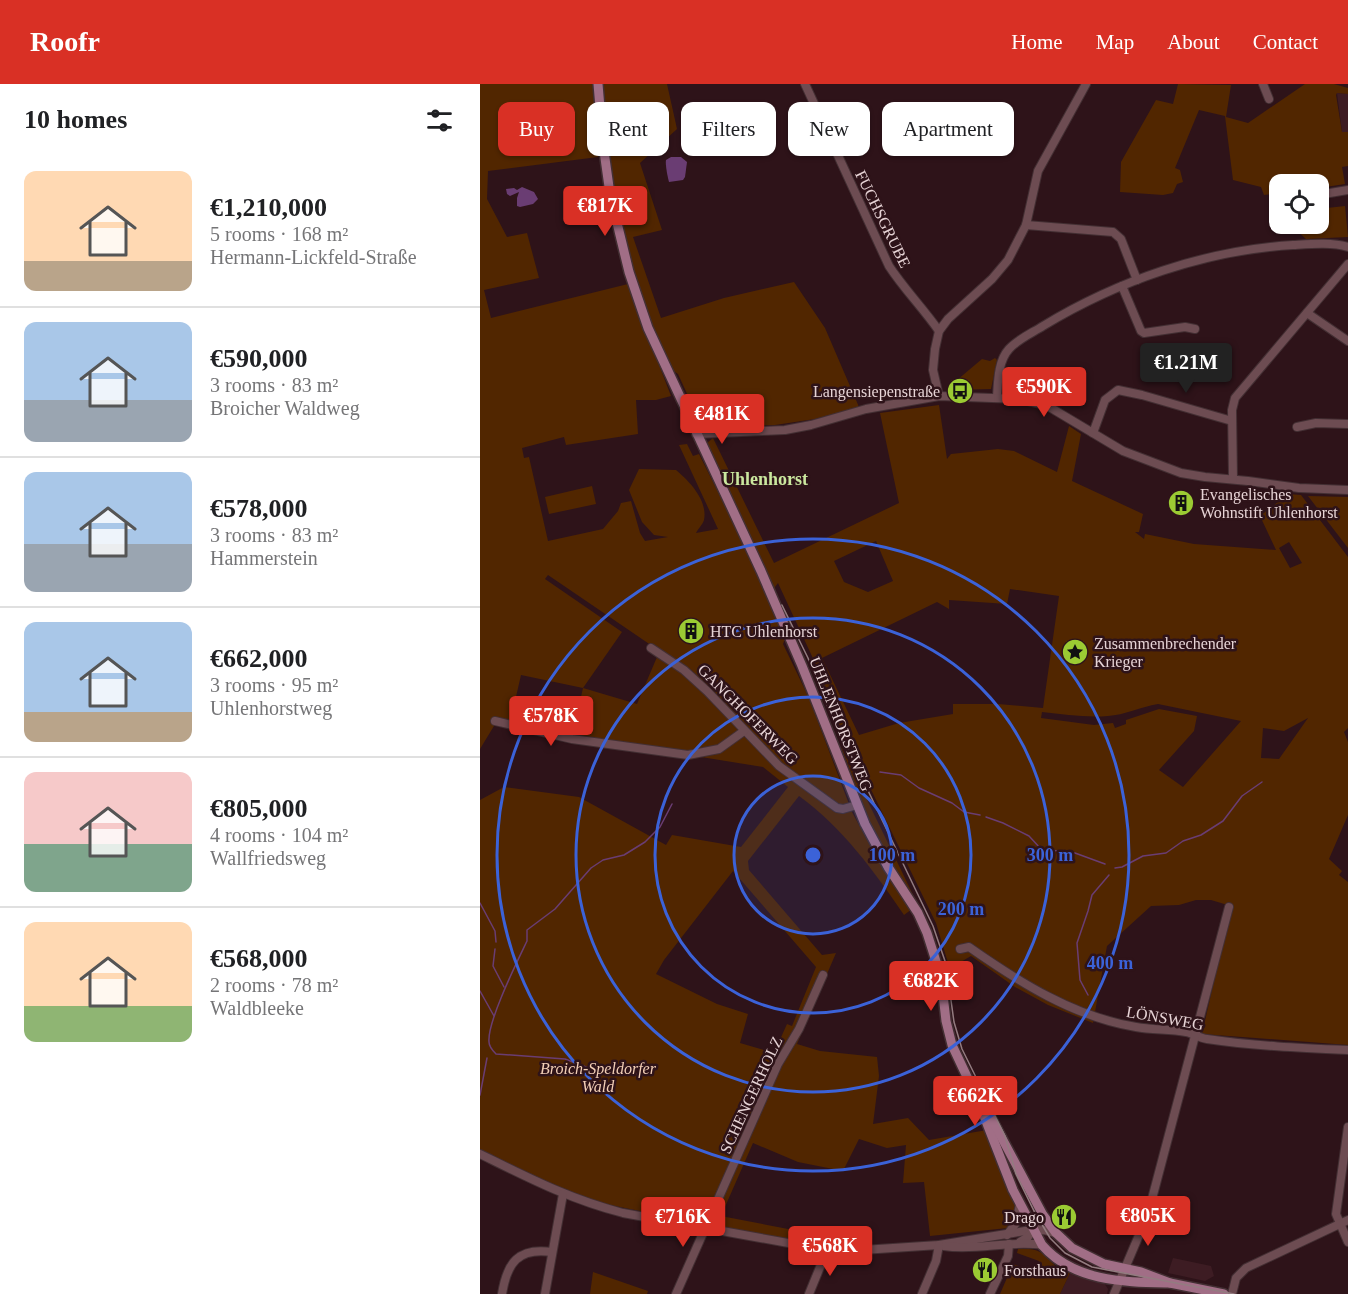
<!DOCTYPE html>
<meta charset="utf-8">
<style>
body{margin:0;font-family:Georgia,serif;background:#f6f6f6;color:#202124;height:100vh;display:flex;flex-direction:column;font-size:22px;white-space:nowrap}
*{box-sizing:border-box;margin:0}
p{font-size:20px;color:#757577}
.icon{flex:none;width:33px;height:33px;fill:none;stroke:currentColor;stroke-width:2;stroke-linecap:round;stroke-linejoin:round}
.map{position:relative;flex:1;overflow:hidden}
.side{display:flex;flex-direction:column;background:#fff;width:480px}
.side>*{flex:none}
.banner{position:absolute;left:18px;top:18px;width:570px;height:54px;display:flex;gap:12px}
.buttons{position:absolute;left:789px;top:90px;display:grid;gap:12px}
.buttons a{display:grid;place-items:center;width:60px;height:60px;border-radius:12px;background:#fff;box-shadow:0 2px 4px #0004;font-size:30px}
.price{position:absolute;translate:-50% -51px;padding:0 14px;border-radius:6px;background:#d93025;color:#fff;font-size:20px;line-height:39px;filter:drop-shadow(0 2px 3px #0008)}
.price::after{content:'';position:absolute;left:50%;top:36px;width:18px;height:14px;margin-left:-9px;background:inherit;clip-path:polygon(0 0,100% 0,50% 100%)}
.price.selected{background:#222;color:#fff}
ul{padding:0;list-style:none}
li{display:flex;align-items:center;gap:18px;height:150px;padding:0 24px}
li+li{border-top:2px solid #e0e0e0}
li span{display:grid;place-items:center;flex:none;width:168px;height:120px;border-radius:12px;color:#555}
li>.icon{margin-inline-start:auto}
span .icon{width:72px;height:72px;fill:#fffc;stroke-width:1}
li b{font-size:26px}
h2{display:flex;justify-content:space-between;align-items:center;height:72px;padding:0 24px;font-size:26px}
.chip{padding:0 21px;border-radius:12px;background:#fff;box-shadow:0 2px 4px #0004;font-size:21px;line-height:54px}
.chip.selected{background:#d93025;color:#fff}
header{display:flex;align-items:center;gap:36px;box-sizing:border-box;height:84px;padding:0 30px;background:#d93025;color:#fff}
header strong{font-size:28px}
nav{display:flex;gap:33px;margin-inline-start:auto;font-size:21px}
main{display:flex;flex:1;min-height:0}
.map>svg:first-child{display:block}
.built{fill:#3d1c23}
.green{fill:#512600;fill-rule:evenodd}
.water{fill:#6a3d73}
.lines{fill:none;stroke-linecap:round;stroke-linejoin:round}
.stream{stroke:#6a3d73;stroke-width:1.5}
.minor-casing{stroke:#432f33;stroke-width:10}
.major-casing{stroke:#432f33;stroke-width:12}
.minor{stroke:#6d4c52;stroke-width:8}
.major{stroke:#a16e86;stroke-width:9}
.tram{stroke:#937c80;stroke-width:1.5}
.ring{fill:none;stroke:#3b62d8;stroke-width:3}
.labels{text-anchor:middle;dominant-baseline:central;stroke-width:5;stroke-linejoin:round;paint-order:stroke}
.street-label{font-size:16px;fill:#e7d4d6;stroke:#2e1319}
.poi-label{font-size:16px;fill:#e7d4d6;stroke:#2e1319;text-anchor:start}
.park-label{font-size:16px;font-style:italic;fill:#f2ceb6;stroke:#2e1319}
.neighbourhood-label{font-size:18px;font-weight:bold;fill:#cbe89f;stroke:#2e1319}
.centre{fill:#3b62d8;stroke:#2e1319;stroke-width:3}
.ring-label{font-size:18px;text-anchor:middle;font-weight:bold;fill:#3b62d8;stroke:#2e1319;stroke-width:5;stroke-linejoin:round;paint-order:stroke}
</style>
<header>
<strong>Roofr</strong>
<nav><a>Home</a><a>Map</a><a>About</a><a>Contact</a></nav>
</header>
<main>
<section class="side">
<h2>10 homes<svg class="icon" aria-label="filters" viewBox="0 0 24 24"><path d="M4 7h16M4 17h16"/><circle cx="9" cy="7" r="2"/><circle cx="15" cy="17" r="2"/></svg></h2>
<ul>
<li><span style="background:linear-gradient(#ffd9b3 75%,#b9a48a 0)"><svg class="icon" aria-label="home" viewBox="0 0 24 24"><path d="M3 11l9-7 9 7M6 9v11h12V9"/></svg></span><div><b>€1,210,000</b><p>5 rooms · 168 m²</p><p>Hermann-Lickfeld-Straße</p></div></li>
<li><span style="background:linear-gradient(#a9c7e8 65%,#9aa5b1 0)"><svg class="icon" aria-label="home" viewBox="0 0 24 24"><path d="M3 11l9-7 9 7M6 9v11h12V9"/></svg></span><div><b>€590,000</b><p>3 rooms · 83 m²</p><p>Broicher Waldweg</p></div></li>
<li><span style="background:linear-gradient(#a9c7e8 60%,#9aa5b1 0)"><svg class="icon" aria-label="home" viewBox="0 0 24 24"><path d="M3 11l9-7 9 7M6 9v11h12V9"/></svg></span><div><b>€578,000</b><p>3 rooms · 83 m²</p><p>Hammerstein</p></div></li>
<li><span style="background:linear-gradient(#a9c7e8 75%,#b9a48a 0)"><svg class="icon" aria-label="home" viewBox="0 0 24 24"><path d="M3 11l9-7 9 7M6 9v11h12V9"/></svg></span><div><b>€662,000</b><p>3 rooms · 95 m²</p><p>Uhlenhorstweg</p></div></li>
<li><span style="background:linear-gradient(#f6c9c9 60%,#7fa58c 0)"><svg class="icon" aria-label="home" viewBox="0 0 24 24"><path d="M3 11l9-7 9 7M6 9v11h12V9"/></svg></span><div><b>€805,000</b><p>4 rooms · 104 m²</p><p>Wallfriedsweg</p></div></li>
<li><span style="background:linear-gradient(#ffd9b3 70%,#8fb573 0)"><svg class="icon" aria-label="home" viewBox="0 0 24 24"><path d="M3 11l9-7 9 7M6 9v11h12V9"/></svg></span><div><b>€568,000</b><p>2 rooms · 78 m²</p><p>Waldbleeke</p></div></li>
</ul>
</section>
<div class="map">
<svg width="868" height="1210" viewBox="0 0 868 1210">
<rect width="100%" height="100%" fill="#2e1319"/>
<!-- built -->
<g class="built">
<path d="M857,9l11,1v38h-6z"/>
<path d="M693,1174l38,8 3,10 -9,5 -37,-8z"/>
<path d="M590,1189l34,10 4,6 -1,5h-47z"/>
</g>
<!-- green -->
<g class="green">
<path d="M0,0h113l5,73 -110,14 -1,28 20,38 20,-4 12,45 -55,12 7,28 137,-34 43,112 -15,4h-20l2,34 -72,11 -2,-8 -42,11 2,10 5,-1 19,84 55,-12 15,-18 3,-8 10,-2 9,32 5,8 23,-4 -14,-2 -12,-13 -13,-32 10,-21 37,1c13,11 32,30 28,50 -1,4 -6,9 -8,13l22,-4 -39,-84 8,-1 6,12 6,-2 39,78 48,104 -3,8 26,54 43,114 23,43 37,54 -8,6c-30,-44 -62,-88 -105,-119l-51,65 1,9 73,85 14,-2 -39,91 23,7 57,6 2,19 -6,48 35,-6 21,22 58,-10 29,74v9l-8,15 -78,8 -6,-54 -21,1 3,-38 -19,3 -28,-9 -16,32 -45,-9 -45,-19 -32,73 88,17 -3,11 -206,-41 -53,-19 -67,-34v-350l24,-13 75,10 87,48 6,-10 69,12 47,-60 -25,-20 -62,-10 -1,-5h-9l-119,-16 11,-48 -62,-13 -11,48 -13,-2 -17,28zM68,491l138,94 2,9 -31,-21 -20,47 -54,-16 39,-56 -77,-53zM253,787l83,96 -24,59 -5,-2 -13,29 -34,-10 8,-29 -31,-10 -61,-30 8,-14z"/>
<path d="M122,0h65l10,45 -37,34 22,67 -29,7 28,81 63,-20 70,-16 31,46 34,79 -44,12 -40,6 -69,2 -6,-5 -22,-48c-13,-8 -18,-29 -24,-43 -33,-83 -45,-159 -52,-247z"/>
<path d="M698,0l53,1 -5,32 22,6 57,-39h29l14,4v6l-11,-1 -1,2 6,37h6v34l-6,1 3,17 -26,4 -1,-4h-38l-1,9 -15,2 -3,-8 -28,-7 -8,-64 -26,-6 -24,58 5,2 3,12 -6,2 -4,9 -10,2 -43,-3 1,-30 35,-62 17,4z"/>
<path d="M865,122l3,31 -42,2 -16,-15h28l1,-6 9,-1 -1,-9z"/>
<path d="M515,274l2,2 -6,29 -40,1 -1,-4 32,-27 8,2z"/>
<path d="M459,321l8,54 4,-5 47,-5 16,2 43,21 12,-46 12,8 -9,47 71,33 -4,18h-4l9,7 1,-5 49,10 82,6 -16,-34 28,-22 13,1 47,62v171l-4,4 4,10v73l-19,44 13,12 -3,4 9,7v163l-146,-11 29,-128 -20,-6h-15l-17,5 -28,1 -44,40 -14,77 -45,-18 -33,-18 -44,-31 -17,10h-5l-13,-43 -115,-236 -4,-20 -39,-84 -3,4 2,12 -70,-156 6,-5 61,125 125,-60 -19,-90zM396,457l17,40 -25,11 -24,-10 -10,-21zM809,458l13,21 -12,5 -11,-20zM530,505l49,7 -16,112 -45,-4h-45v10l-54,9 -40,12 -37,-77 115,-56 12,7v-9l58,4zM678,620l83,17 -58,66 -24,-17 35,-39 3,-15 -38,-7 -33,11v4l-11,4 -2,-5 -19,2 -53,-7 1,-6c22,2 44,6 66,4 16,-1 33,-9 50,-12zM828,634l-29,41 -18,-1 2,-30 21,3z"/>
<path d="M112,402l4,18 -47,10 -4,-17z"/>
<path d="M828,412l40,1v51z"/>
<path d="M360,660l78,161 -32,-51 -14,-27z"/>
<path d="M538,1165c34,-3 26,17 52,24l-10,21h-60l13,-30 23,8 3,-11 -22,-8z"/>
<path d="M113,1188l55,19 -1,3h-57z"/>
</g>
<!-- water -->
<g class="water">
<path d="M191,73h10l6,5 -2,15 -2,3 -14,2c-1,-3 -4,-18 -3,-22z"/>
<path d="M42,103l12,5 4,7 -5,5 -13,3 -3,-1v-8l2,-6 -9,4 -3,-2 -1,-5 8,-1 3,2z"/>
</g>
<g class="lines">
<!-- stream -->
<g class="stream">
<path d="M400,688l21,3 18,13 33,15 12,9 16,3"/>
<path d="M506,733l17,6 26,13 12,13 34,4 30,11"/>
<path d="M635,784l7,-1 21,-11 23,-3 17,-12 18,-6 22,-14 19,-25 20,-14"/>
<path d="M0,819l15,28 1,11"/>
<path d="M15,865l-2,17 11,21"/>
<path d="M0,907l14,25"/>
<path d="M608,911l-8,-15 -3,-37 11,-32 4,-16 17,-20"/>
<path d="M164,991l-58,-8 -21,-8 -69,-5c-3,-3 -7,-7 -7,-12 -2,-20 28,-80 38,-101v-11l28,-21 36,-41 12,-8 21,-5 21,-13 15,-15 12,-23"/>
<path d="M0,1011l7,-37"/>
</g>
<!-- minor casing -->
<g class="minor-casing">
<g id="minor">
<path d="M325,0l84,182c15,23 34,42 50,65"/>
<path d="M783,0l6,15"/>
<path d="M838,111l30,-5"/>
<path d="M546,141l87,7 8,7 16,41"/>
<path d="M642,202l19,45 3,2 41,-6 10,2"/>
<path d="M827,229l41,28"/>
<path d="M459,312l-6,-26 2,-21 4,-18 9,-12 44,-40 16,-19 18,-35 12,-54 48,-87"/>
<path d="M517,313c1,-16 1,-36 12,-48 9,-10 23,-16 34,-23 74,-45 163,-76 250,-81 17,-1 39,-3 55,2"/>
<path d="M817,343l19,-4 32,1"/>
<path d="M613,349l12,-33 13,-10 24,5 90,26"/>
<path d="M216,350l89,-4 26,-5 55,-16 73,-13 80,3 27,6 77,46 58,22 24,4 43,4 51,7 49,2"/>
<path d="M753,395l-1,-69 3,-12 113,-134"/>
<path d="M171,564l33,22 23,21 72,75 58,42 6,1 14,-4"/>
<path d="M15,637l77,18 116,16 31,-6 25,-18"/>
<path d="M480,865l9,-2c50,35 105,70 167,80 16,3 33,2 50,5 7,1 13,6 21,7 47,7 94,9 141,11"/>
<path d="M868,1043l-12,87 12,28"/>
<path d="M0,1070c49,24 89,45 143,59l204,37 20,1 92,-6 86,-14 19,-1 12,3"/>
<path d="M527,1151l9,-12 4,-19"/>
<path d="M540,1158l8,-5 15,-22"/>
<path d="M464,1162c33,5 65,-6 98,-1"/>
<path d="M22,1210c5,-31 16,-47 50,-42"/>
<path d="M65,1210l18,-100"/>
<path d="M196,1210l102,-230 21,-35 24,-54"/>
<path d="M329,1210l18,-44"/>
<path d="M442,1210l14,-33 3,-16"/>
<path d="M510,1210l18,-38 1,-12"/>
<path d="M634,1210l34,-80 81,-307"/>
<path d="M752,1210l4,-16 10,-10 102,-48"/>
</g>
</g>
<!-- major casing -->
<g class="major-casing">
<g id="major">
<path d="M118,0l5,60 7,50 19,78 19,56 113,243 41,95 63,158 23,43 30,46 9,20 14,44 5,44 6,24 25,53 36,92 29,55c32,37 83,37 128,38"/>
<path d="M509,1030l54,101 13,18 16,15 32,16 37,8 29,11 54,11"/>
</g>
</g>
<!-- minor -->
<use href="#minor" class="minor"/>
<!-- major -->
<use href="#major" class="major"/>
<!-- tram -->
<path class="tram" d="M302,521l26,53 17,43 108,225 13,38 8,58 8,27 43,87 11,38 18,37 16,27 15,15 27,14 142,27"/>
</g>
<!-- distance rings -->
<circle cx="333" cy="771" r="79" fill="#3b62d8" fill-opacity=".12"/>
<g class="ring">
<circle cx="333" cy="771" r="79"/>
<circle cx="333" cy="771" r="158"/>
<circle cx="333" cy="771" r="237"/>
<circle cx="333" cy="771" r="316"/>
</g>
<!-- icons -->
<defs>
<g id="bus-disc" transform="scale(1.35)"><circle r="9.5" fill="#9bcb33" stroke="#2e1319"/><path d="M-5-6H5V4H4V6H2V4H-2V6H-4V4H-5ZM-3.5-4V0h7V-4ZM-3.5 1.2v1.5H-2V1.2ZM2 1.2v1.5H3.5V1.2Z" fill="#111"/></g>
<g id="building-disc" transform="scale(1.35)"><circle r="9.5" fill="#9bcb33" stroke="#2e1319"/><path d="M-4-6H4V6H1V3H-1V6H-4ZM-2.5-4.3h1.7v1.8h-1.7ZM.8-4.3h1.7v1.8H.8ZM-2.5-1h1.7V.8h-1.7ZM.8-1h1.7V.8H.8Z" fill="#111"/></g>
<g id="sight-disc" transform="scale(1.35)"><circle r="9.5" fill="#9bcb33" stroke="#2e1319"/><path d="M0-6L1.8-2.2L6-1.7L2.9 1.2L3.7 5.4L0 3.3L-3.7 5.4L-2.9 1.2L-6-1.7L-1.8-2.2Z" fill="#111"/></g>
<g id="restaurant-disc" transform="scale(1.35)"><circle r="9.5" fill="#9bcb33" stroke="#2e1319"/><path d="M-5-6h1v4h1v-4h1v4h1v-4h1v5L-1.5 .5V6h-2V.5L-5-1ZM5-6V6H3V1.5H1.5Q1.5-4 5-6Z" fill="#111"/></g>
</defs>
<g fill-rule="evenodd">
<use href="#bus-disc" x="480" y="307"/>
<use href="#building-disc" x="701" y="419"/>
<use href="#building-disc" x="211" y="547"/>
<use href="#sight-disc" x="595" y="568"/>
<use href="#restaurant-disc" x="584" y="1133"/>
<use href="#restaurant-disc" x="505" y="1186"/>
</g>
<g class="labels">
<!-- street labels -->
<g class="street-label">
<text transform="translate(403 135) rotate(64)">FUCHSGRUBE</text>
<text transform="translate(268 630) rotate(45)">GANGHOFERWEG</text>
<text transform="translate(361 640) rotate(68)">UHLENHORSTWEG</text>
<text transform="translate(685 934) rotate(10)">LÖNSWEG</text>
<text transform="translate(271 1011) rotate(-65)">SCHENGERHOLZ</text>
</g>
<!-- poi labels -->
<g class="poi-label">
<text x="460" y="307" text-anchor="end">Langensiepenstraße</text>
<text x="720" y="410">Evangelisches<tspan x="720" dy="18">Wohnstift Uhlenhorst</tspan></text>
<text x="230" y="547">HTC Uhlenhorst</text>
<text x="614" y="559">Zusammenbrechender<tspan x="614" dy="18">Krieger</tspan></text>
<text x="564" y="1133" text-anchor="end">Drago</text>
<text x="524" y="1186">Forsthaus</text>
</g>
<!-- park labels -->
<g class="park-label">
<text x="118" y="984">Broich-Speldorfer<tspan x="118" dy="18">Wald</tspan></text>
</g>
<!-- neighbourhood labels -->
<g class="neighbourhood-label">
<text x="285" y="395">Uhlenhorst</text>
</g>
</g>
<circle cx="333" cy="771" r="9" class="centre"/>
<g class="ring-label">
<text x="412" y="777">100 m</text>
<text x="570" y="777">300 m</text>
<text x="481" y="831">200 m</text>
<text x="630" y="885">400 m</text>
</g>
</svg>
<div class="buttons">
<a><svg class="icon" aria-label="locate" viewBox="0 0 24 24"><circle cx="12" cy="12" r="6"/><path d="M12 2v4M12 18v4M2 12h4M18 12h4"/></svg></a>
</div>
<b class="price" style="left:125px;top:153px">€817K</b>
<b class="price selected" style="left:706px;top:310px">€1.21M</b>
<b class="price" style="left:564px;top:334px">€590K</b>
<b class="price" style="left:242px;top:361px">€481K</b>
<b class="price" style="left:71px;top:663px">€578K</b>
<b class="price" style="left:451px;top:928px">€682K</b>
<b class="price" style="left:495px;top:1043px">€662K</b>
<b class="price" style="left:668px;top:1163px">€805K</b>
<b class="price" style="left:203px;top:1164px">€716K</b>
<b class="price" style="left:350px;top:1193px">€568K</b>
<div class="banner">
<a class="chip selected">Buy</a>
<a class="chip">Rent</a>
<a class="chip">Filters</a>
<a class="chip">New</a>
<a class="chip">Apartment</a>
</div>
</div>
</main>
